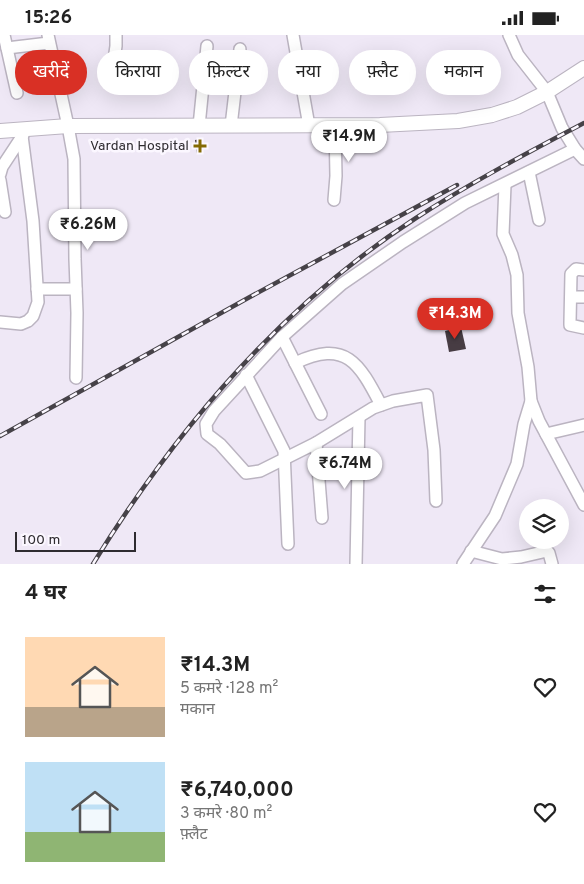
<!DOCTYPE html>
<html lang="hi">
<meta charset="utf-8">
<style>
body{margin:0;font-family:Overpass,"Noto Sans Devanagari",sans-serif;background:#f2f2f2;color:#222;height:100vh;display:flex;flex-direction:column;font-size:19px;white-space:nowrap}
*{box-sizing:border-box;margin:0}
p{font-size:16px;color:#767676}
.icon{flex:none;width:28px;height:28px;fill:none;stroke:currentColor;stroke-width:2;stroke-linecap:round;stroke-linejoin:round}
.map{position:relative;height:529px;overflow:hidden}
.sheet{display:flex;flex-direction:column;background:#fff;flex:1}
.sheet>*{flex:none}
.hud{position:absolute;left:15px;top:15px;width:555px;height:45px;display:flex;gap:10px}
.fabs{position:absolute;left:519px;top:464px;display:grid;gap:10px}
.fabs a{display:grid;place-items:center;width:50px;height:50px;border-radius:50%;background:#fff;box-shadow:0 5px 20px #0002;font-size:25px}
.scale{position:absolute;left:15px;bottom:12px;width:121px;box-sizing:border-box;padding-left:5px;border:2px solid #2e2b30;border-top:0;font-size:14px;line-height:18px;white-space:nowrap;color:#2e2b30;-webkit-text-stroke:4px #fbf7ff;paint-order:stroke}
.price{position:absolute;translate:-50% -42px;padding:0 11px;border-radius:18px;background:#fff;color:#222;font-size:16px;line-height:32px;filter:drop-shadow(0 1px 2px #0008)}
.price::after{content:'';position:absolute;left:50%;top:30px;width:15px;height:11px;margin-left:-8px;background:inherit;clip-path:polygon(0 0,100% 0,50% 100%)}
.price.selected{background:#d93025;color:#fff}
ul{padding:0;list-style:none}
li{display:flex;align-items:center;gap:15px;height:125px;padding:0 25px}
li span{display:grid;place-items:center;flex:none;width:140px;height:100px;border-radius:0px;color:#555}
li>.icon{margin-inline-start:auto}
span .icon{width:60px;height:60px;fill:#fffc;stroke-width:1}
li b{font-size:21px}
h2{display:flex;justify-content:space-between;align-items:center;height:60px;padding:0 25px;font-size:21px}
.pill{padding:0 18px;border-radius:22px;background:#fff;box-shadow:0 5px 20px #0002;font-size:18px;line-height:45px}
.pill.selected{background:#d93025;color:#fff}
.status{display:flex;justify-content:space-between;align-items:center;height:35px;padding:0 25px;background:#fff;direction:ltr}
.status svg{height:14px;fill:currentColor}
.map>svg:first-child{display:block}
.building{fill:#473c43}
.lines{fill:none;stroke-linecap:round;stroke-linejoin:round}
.minor-casing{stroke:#bbb4c1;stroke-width:14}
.major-casing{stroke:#bbb4c1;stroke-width:16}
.minor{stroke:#fff;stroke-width:11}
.major{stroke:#fff;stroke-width:14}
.rail-casing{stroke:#464248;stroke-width:4.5}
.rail{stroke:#fbf7ff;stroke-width:2.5;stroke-dasharray:8;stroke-linecap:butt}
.poi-dot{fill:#846a04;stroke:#fbf7ff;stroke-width:2}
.labels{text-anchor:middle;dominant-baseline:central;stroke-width:5;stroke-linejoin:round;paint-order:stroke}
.poi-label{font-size:14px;fill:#2e2b30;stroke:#fbf7ff;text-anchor:end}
</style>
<div class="status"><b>15:26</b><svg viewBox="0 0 49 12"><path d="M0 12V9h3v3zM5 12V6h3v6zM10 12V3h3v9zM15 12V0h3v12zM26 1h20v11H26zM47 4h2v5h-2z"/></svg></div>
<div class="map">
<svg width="584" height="529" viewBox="0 0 584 529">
<rect width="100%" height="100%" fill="#efe8f6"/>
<!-- building -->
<g class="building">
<path d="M201,104l2,14 -6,1 -2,-14z"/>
<path d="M461,292l5,22 -17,3 -4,-21z"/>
</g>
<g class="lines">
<!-- minor casing -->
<g class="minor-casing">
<g id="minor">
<path d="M4,0l13,58"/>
<path d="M48,0l20,91 6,33 1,100 2,54 -1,65"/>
<path d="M293,0l16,91"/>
<path d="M509,0l9,20 29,37 15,36 13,21 9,10"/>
<path d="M7,13l42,-5"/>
<path d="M111,45l5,-34v-11"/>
<path d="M199,91l8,-80"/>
<path d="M231,91l9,-77"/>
<path d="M529,137l10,48"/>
<path d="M0,139l2,-7 21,-32"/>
<path d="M0,145l5,32"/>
<path d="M505,150l-2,49 9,21 5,20 1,38 10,54 3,34 8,20 45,84"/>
<path d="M334,165l2,-24 -1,-50"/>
<path d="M584,235l-8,-1 -5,5 -1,48v3l14,3"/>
<path d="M37,254h39"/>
<path d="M571,262h13"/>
<path d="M0,287l21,2 7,-3 5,-5 5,-14 -5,-81 -11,-85"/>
<path d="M282,302l39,77"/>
<path d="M295,328c51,-24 64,0 86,42"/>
<path d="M246,340l38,76 4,93"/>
<path d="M546,399l38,-9"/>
<path d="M316,408l6,75"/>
<path d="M436,466l-2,-51 -7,-55 -34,6 -20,7 -57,35 -56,28 -14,2 -26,-29 -13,-10 -1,-10 8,-13 68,-74 60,-53 61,-42 62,-39 110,-54"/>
<path d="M471,516l31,8 19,-2 26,-6 2,2 3,11"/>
<path d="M356,529l3,-147"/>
<path d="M463,529l32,-48 22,-52 7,-40 7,-23"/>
</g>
</g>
<!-- major casing -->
<g class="major-casing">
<path id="major" d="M0,96l68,-5 312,-1 78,-4 34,-6 25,-8 30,-15 37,-24"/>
</g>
<!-- minor -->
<use href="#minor" class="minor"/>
<!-- major -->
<use href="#major" class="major"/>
<!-- rail casing -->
<g class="rail-casing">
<g id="rail">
<path d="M0,401l248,-138 209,-113"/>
<path d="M93,529c83,-135 189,-259 323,-346 54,-35 111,-65 168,-95"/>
</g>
</g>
<!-- rail -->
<use href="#rail" class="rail"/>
</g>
<!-- markers -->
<path class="poi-dot" d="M197.5 103.5h5v5h5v5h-5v5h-5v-5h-5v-5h5z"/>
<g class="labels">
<!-- poi labels -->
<g class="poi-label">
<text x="189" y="111">Vardan Hospital</text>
</g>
</g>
</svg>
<div class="fabs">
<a><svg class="icon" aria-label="layers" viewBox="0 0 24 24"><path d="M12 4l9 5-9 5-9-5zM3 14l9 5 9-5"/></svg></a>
</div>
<div class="scale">100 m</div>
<b class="price" style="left:349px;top:128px">₹14.9M</b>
<b class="price" style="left:88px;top:216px">₹6.26M</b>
<b class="price selected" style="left:455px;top:305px">₹14.3M</b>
<b class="price" style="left:345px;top:455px">₹6.74M</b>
<div class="hud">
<a class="pill selected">खरीदें</a>
<a class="pill">किराया</a>
<a class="pill">फ़िल्टर</a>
<a class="pill">नया</a>
<a class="pill">फ़्लैट</a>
<a class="pill">मकान</a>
</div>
</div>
<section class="sheet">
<h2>4 घर<svg class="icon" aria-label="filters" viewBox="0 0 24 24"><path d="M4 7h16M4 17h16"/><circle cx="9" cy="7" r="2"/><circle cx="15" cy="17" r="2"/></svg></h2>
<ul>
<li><span style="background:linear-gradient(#ffd9b3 70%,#b9a48a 0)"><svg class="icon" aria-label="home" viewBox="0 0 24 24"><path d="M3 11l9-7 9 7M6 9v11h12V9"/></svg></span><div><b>₹14.3M</b><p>5 कमरे · 128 m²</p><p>मकान</p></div><svg class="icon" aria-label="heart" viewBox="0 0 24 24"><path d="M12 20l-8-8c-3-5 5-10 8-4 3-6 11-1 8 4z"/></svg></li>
<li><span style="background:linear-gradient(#bfe0f5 70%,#8fb573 0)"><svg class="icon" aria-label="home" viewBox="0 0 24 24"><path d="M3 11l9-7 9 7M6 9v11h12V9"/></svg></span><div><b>₹6,740,000</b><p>3 कमरे · 80 m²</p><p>फ़्लैट</p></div><svg class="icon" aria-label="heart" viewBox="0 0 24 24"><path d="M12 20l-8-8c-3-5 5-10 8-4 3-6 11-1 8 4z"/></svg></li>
</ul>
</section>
